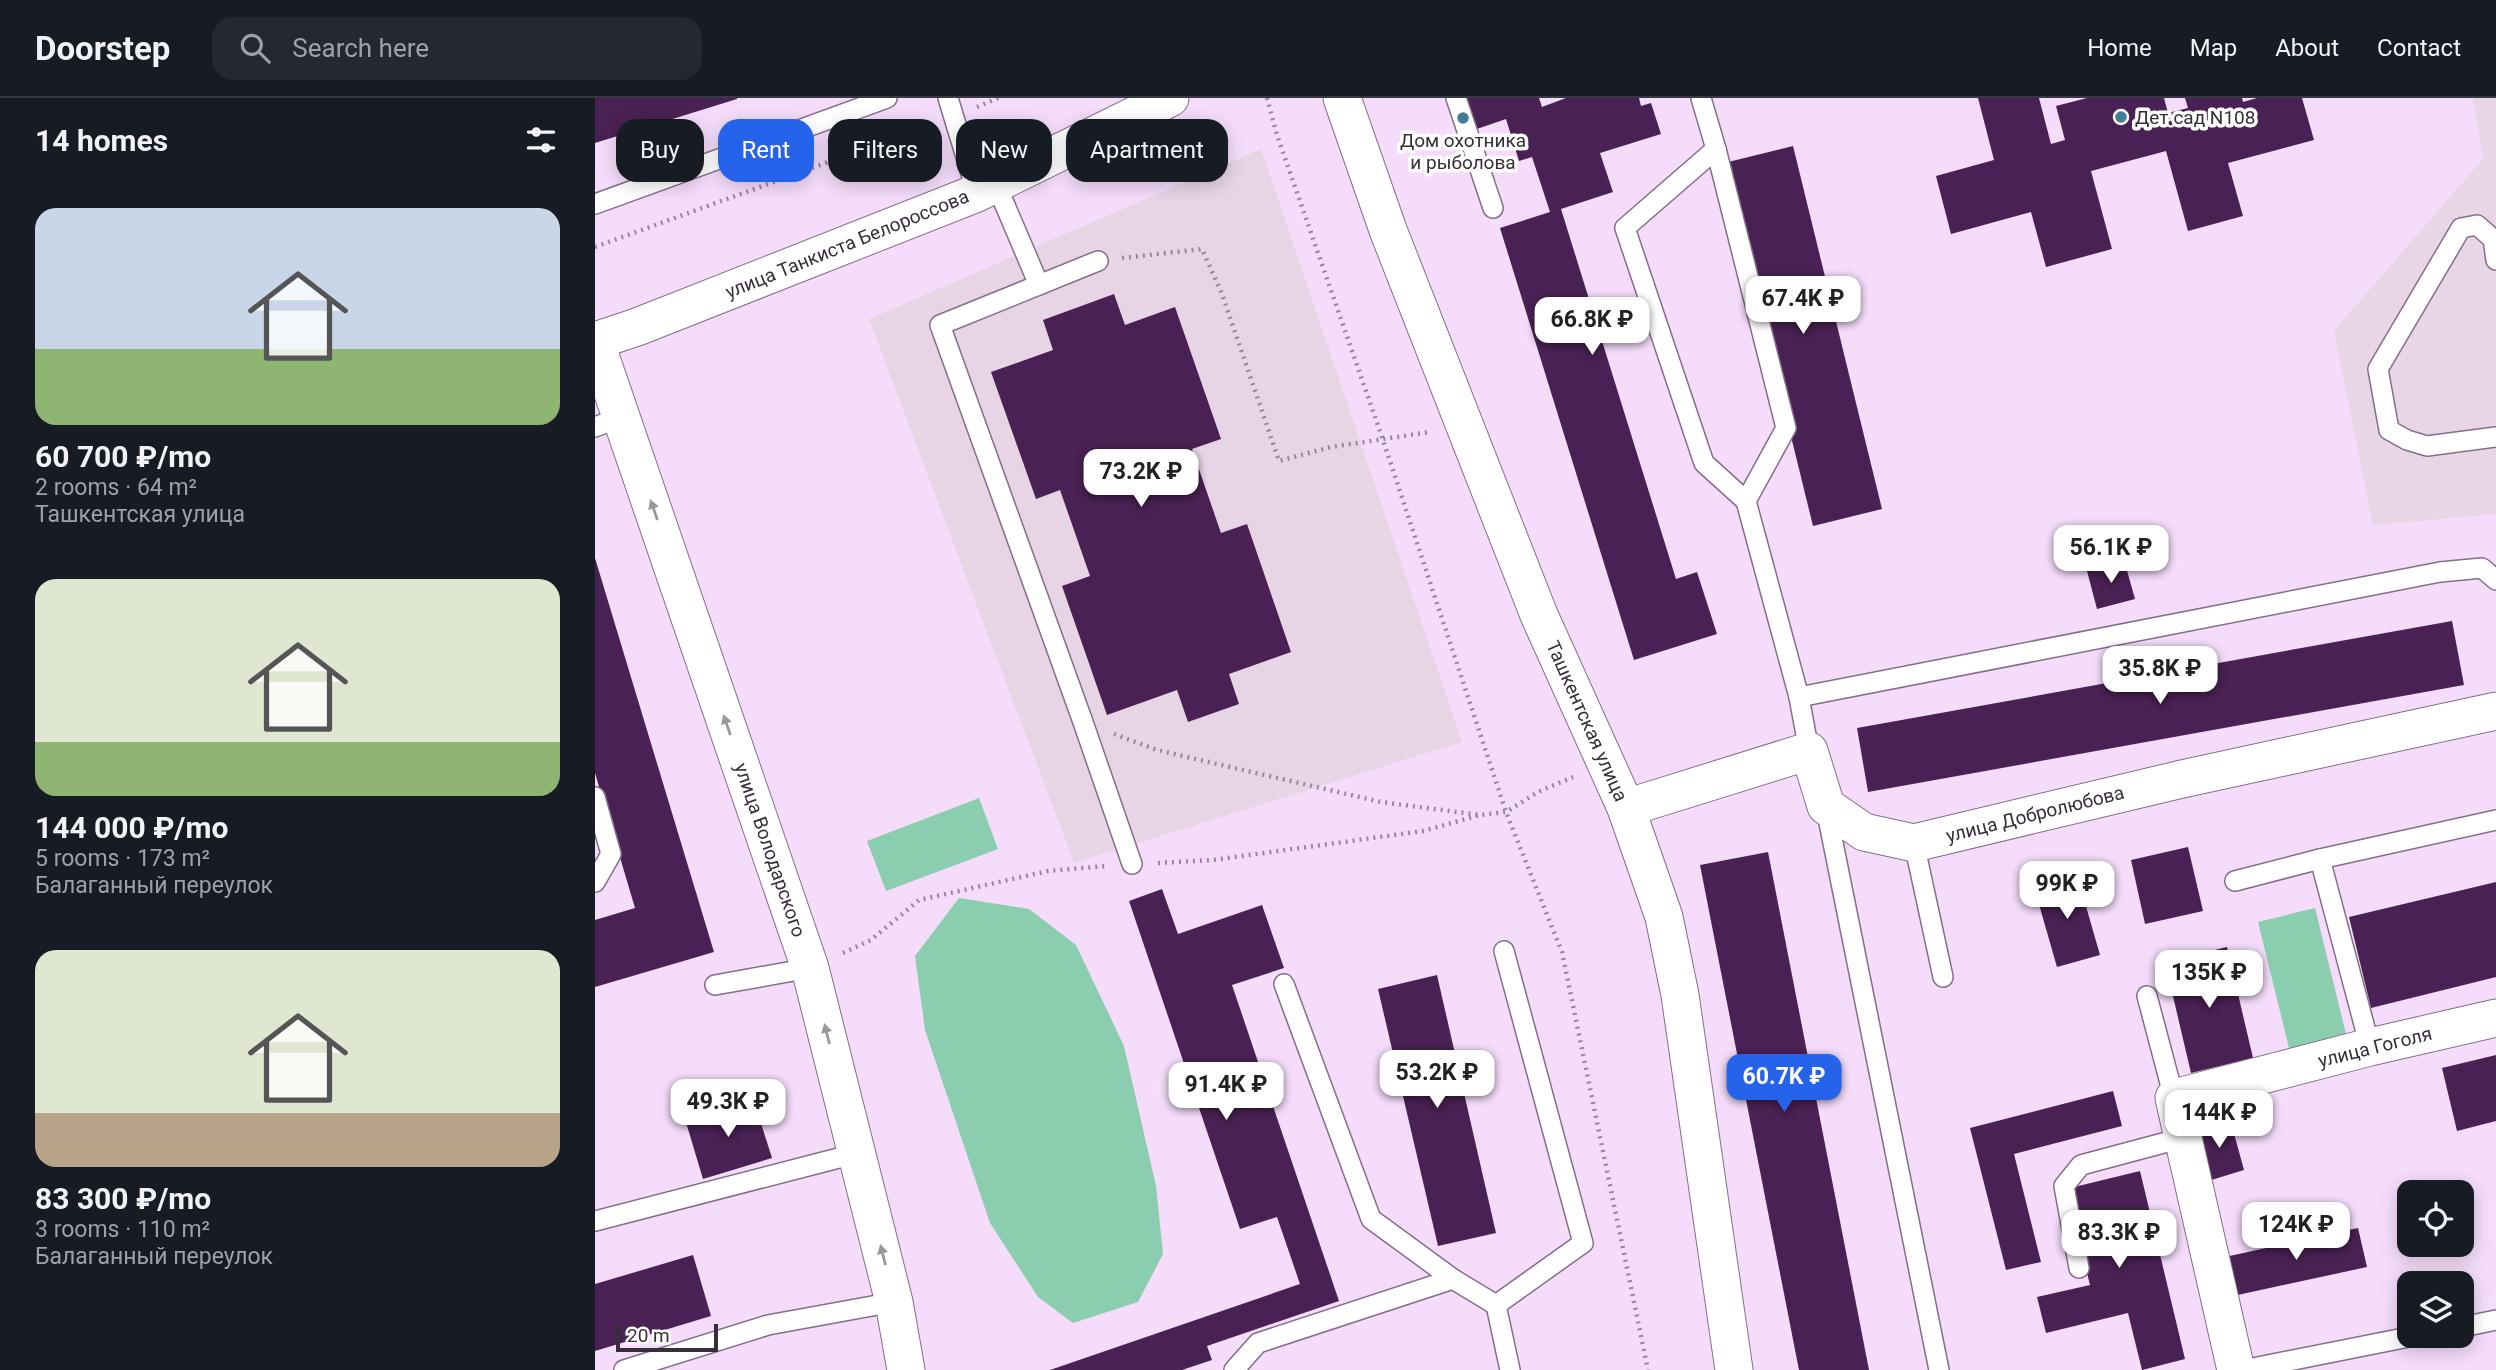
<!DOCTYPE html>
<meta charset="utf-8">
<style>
body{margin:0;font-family:Roboto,sans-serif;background:#242831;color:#f1f3f6;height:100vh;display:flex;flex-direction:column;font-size:26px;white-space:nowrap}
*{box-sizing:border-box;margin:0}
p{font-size:23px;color:#9ea1a6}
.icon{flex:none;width:38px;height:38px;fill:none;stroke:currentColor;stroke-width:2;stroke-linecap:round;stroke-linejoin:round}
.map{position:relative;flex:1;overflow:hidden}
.panel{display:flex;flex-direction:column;background:#171b24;width:595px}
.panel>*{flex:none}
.guide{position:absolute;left:21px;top:21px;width:665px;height:63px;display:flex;gap:14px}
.controls{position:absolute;left:1802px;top:1082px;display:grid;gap:14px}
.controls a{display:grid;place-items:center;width:77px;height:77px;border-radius:14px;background:#171b24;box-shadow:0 4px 18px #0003;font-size:35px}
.scale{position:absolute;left:21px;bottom:18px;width:102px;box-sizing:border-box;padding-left:7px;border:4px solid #372e39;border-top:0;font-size:19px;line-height:24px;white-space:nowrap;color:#372e39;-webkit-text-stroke:5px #fff;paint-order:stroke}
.price{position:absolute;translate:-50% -60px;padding:0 16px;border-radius:14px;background:#fff;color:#222;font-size:23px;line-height:46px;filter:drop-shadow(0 2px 4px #0008)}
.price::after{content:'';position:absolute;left:50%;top:42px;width:21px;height:16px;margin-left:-10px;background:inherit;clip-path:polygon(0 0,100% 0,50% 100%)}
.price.current{background:#2563eb;color:#fff}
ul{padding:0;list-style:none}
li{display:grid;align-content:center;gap:14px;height:371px;padding:0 35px}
li span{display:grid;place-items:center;height:217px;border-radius:21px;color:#555}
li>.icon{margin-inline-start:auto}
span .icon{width:126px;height:126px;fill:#fffc;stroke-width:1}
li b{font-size:30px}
h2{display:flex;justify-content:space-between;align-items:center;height:84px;padding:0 35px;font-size:30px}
.tag{padding:0 24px;border-radius:21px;background:#171b24;box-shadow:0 4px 18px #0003;font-size:24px;line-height:63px}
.tag.current{background:#2563eb;color:#fff}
header{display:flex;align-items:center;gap:42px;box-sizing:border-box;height:98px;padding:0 35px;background:#171b24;border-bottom:2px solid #363941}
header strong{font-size:33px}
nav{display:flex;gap:38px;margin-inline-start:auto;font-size:24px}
.search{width:490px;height:63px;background:#242831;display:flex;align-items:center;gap:18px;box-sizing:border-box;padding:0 24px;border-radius:21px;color:#9ea1a6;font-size:26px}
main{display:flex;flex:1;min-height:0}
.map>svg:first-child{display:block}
.commercial{fill:#e8d5e5}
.education{fill:#e7d5e6}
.green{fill:#8bcdaf}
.building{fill:#4a2154}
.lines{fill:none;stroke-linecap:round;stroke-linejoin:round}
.lane-casing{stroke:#846e89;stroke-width:22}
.street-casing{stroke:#846e89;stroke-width:39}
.path{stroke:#98879c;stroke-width:4.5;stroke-dasharray:2 5;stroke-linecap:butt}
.lane{stroke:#fff;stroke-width:19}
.street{stroke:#fff;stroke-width:37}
.oneway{fill:#9b969c}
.poi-dot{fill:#417d95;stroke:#fff;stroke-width:2.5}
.labels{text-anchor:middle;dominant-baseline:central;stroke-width:7;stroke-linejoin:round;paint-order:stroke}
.poi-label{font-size:19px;fill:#372e39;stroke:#fff;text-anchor:start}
.street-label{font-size:19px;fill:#372e39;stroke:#fff}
</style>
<header>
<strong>Doorstep</strong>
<div class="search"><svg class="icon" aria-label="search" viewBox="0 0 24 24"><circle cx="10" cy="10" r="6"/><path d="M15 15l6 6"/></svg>Search here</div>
<nav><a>Home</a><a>Map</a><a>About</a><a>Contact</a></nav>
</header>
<main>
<section class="panel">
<h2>14 homes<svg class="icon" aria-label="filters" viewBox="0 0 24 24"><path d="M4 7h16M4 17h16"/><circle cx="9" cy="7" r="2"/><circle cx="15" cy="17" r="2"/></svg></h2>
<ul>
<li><span style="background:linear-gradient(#c9d6e8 65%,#8fb573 0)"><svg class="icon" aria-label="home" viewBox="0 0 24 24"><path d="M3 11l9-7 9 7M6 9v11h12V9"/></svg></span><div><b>60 700 ₽/mo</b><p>2 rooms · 64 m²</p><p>Ташкентская улица</p></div></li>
<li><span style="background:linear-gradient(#dfe7d0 75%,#8fb573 0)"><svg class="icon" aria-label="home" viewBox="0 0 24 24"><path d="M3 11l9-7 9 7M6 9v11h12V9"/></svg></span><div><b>144 000 ₽/mo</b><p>5 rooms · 173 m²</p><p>Балаганный переулок</p></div></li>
<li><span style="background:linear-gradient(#dfe7d0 75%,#b9a48a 0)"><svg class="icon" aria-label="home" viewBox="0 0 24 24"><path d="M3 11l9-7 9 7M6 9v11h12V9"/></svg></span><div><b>83 300 ₽/mo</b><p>3 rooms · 110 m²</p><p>Балаганный переулок</p></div></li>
</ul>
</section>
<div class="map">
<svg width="1901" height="1272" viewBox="0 0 1901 1272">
<rect width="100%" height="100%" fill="#f4dcfa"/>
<!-- commercial -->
<path class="commercial" d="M1878,0h23v416l-123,11 -39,-194 149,-172z"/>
<!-- education -->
<path class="education" d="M666,51l201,593 -388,121 -205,-544z"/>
<!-- green -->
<g class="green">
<path d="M384,700l19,51 -112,42 -19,-50z"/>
<path d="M364,800l70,11 47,36 48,101 32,140 7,68 -25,48 -65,21 -35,-26 -48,-74 -65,-193 -10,-74z"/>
<path d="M1720,810l33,134 -57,14 -33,-134z"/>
</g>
<!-- building -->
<g class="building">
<path d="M0,0h142v1l-142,44z"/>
<path d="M865,0h79l3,9 24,-9h73l2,8 10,-3 10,31 -61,19 13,39 -52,17 115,370 21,-7 20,62 -83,26 -134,-432 50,-16 -18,-55 -13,4 -13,-42 -35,12z"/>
<path d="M1383,0h61l12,46 14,-4 -9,-34 31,-8h77l4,15 20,-5 -3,-10h57l1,4 14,-4h45l12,42 -86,23 15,53 -55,15 -22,-80 -75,20 21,78 -66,18 -15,-55 -80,22 -15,-58 58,-16z"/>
<path d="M1198,48l89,363 -69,17 -89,-363z"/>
<path d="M519,196l11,31 50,-18 46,132 -29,10 29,84 26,-9 44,128 -62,22 10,30 -51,18 -11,-32 -70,25 -45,-129 28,-10 -30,-86 -24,9 -45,-127 62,-22 -10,-30z"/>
<path d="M0,460l119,394 -119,35v-67l40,-12 -40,-135z"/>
<path d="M1529,462l11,39 -38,10 -10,-38z"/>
<path d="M1857,523l12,64 -596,107 -11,-64z"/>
<path d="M1593,749l15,64 -58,13 -14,-64z"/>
<path d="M1173,754l101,518h-70l-99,-505z"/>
<path d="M1482,777l23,80 -43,12 -23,-80z"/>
<path d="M1901,784v95l-125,31 -22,-91z"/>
<path d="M567,791l16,45 84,-29 22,63 -52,17 107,316 -132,45 5,14 -30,10h-132l250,-86 -23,-67 -37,12 -111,-328z"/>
<path d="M1632,849l26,111 -62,15 -26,-111z"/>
<path d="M842,877l59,258 -58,13 -60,-257z"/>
<path d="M1901,957v66l-39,10 -15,-63z"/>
<path d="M1518,993l9,35 -108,28 27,108 -35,8 -36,-142z"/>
<path d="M158,1000l19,60 -69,21 -18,-60z"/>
<path d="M1635,1021l14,51 -36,11 -15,-52z"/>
<path d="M1545,1073l45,188 -43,11 -14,-57 -82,20 -9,-36 53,-12 -24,-96z"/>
<path d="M1763,1130l9,39 -134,29 -8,-39z"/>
<path d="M98,1157l18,61 -116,35v-67z"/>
</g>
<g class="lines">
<!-- lane casing -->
<g class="lane-casing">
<g id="lane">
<path d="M353,0l29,95"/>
<path d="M861,0l37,110"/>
<path d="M1106,0l15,51 -91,79 79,235 42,38"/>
<path d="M1121,51l70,279 -40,73 53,196"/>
<path d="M401,86l43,101"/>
<path d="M0,106l292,-106"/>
<path d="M1901,162l-3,-21 -16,-14 -16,3 -83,141 11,61 18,10 20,6 69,-9"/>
<path d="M503,163l-158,64 143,397 49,142"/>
<path d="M0,329l27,-10"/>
<path d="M1214,653l-10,-54 641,-125 42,-4 14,12"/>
<path d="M0,699l16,57 -16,28"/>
<path d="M1231,710l113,562"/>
<path d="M1319,745l29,134"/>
<path d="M1640,783l85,-22"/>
<path d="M909,853l79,292 -87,62 14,65"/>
<path d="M689,886l87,235 82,60"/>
<path d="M120,887l95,-17"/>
<path d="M1552,898l27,102"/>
<path d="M1775,949l-50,-188 176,-39"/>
<path d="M0,1123l263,-68"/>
<path d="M1484,1170l-15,-82 17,-21 101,-27"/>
<path d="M1867,1229l34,-7"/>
<path d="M29,1272l144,-45 126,-23"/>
<path d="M639,1272l24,-27 195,-64 43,26"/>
<path d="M1648,1272l176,-35"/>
</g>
</g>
<!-- street casing -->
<g class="street-casing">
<g id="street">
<path d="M747,0l46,132 151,385 87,193 38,109 16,78 54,375"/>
<path d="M0,243l215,627 84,334 12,68"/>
<path d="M0,243l42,-14 340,-134 193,-95"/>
<path d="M1031,710l183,-57 17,55 38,26 50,11 268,-64 314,-68"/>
<path d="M1641,1272l-62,-272 196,-51 126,-29"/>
</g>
</g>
<!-- path -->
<g class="path">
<path d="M672,0l10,37 106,305 123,372 56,140 86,418"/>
<path d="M382,9l21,-9"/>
<path d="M0,149l335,-122"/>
<path d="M527,160l80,-9 20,45 57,167 52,-14 99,-15"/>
<path d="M519,636l43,16 224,52 99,13 26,-3 32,-20 35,-15"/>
<path d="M563,765l55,-3 210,-29 57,-16"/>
<path d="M248,855l28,-13 48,-40 129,-29 59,-5"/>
</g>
<!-- lane -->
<use href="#lane" class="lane"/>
<!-- street -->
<use href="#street" class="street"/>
</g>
<!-- one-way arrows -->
<defs><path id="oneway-solid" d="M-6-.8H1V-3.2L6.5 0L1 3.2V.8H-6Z" transform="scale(1.75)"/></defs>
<g class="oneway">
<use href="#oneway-solid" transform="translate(59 412) rotate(-109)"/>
<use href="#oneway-solid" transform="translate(132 627) rotate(-109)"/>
<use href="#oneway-solid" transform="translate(232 936) rotate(-104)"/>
<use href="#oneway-solid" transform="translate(288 1157) rotate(-104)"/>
</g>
<!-- markers -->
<g class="poi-dot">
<circle cx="1526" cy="19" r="7"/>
<circle cx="868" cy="20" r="7"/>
</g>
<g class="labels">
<!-- poi labels -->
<g class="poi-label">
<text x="1540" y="19">Дет.сад N108</text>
<text x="868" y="42" text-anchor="middle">Дом охотника<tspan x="868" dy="22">и рыболова</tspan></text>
</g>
<!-- street labels -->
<g class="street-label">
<text transform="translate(252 146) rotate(-22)">улица Танкиста Белороссова</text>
<text transform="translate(992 623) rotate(66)">Ташкентская улица</text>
<text transform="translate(1440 716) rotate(-14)">улица Добролюбова</text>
<text transform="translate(175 752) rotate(71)">улица Володарского</text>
<text transform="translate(1780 949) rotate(-14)">улица Гоголя</text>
</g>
</g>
</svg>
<div class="controls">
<a><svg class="icon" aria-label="locate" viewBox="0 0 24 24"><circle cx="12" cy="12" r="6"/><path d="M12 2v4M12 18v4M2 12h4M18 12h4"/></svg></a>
<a><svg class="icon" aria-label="layers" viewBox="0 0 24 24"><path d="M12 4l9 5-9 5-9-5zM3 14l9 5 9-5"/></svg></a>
</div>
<div class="scale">20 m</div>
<b class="price" style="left:1208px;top:238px">67.4K ₽</b>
<b class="price" style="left:997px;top:259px">66.8K ₽</b>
<b class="price" style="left:546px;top:411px">73.2K ₽</b>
<b class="price" style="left:1516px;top:487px">56.1K ₽</b>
<b class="price" style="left:1565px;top:608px">35.8K ₽</b>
<b class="price" style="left:1472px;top:823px">99K ₽</b>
<b class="price" style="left:1614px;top:912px">135K ₽</b>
<b class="price" style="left:842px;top:1012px">53.2K ₽</b>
<b class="price current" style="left:1189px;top:1016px">60.7K ₽</b>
<b class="price" style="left:631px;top:1024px">91.4K ₽</b>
<b class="price" style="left:133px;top:1041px">49.3K ₽</b>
<b class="price" style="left:1624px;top:1052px">144K ₽</b>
<b class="price" style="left:1701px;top:1164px">124K ₽</b>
<b class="price" style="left:1524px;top:1172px">83.3K ₽</b>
<div class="guide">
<a class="tag">Buy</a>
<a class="tag current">Rent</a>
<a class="tag">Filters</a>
<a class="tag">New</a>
<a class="tag">Apartment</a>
</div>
</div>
</main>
